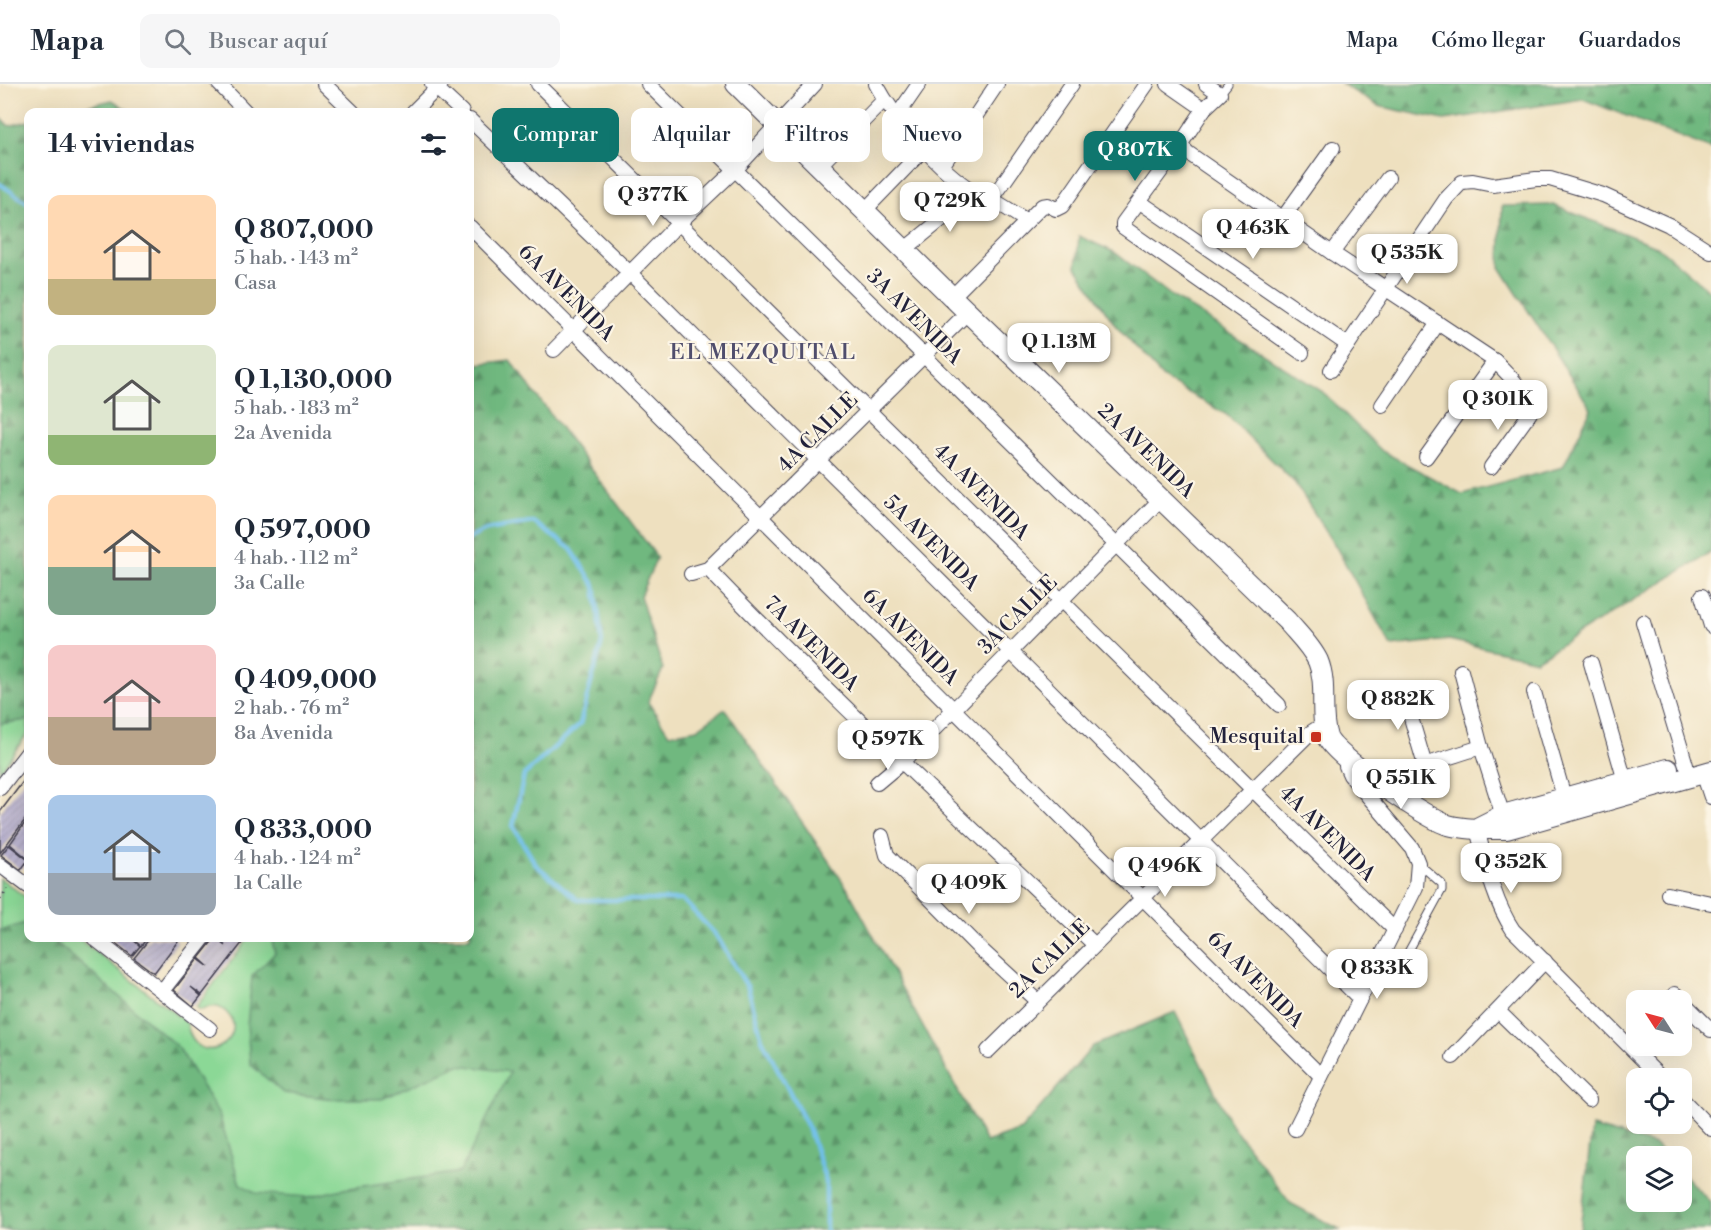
<!DOCTYPE html>
<html lang="es">
<meta charset="utf-8">
<style>
body{margin:0;font-family:"Libre Bodoni",serif;background:#f6f6f7;color:#1f2937;height:100vh;display:flex;flex-direction:column;font-size:22px;white-space:nowrap}
*{box-sizing:border-box;margin:0}
p{font-size:20px;color:#747a83}
.icon{flex:none;width:33px;height:33px;fill:none;stroke:currentColor;stroke-width:2;stroke-linecap:round;stroke-linejoin:round}
.map{position:relative;flex:1;overflow:hidden}
.drawer{position:absolute;left:24px;top:24px;width:450px;height:834px;display:flex;flex-direction:column;background:#fff;border-radius:12px;box-shadow:0 6px 24px #0002}
.drawer>*{flex:none}
.hud{position:absolute;left:492px;top:24px;width:570px;height:54px;display:flex;gap:12px}
.needle{width:39px;rotate:306deg}
.controls{position:absolute;left:1626px;top:906px;display:grid;gap:12px}
.controls a{display:grid;place-items:center;width:66px;height:66px;border-radius:12px;background:#fff;box-shadow:0 6px 24px #0002;font-size:30px}
.price{position:absolute;translate:-50% -51px;padding:0 14px;border-radius:12px;background:#fff;color:#222;font-size:20px;line-height:39px;filter:drop-shadow(0 2px 3px #0008)}
.price::after{content:'';position:absolute;left:50%;top:36px;width:18px;height:14px;margin-left:-9px;background:inherit;clip-path:polygon(0 0,100% 0,50% 100%)}
.price.current{background:#0f766e;color:#fff}
ul{padding:0;list-style:none}
li{display:flex;align-items:center;gap:18px;height:150px;padding:0 24px}
li span{display:grid;place-items:center;flex:none;width:168px;height:120px;border-radius:12px;color:#555}
li>.icon{margin-inline-start:auto}
span .icon{width:72px;height:72px;fill:#fffc;stroke-width:1}
li b{font-size:26px}
h2{display:flex;justify-content:space-between;align-items:center;height:72px;padding:0 24px;font-size:26px}
.pill{padding:0 21px;border-radius:12px;background:#fff;box-shadow:0 6px 24px #0002;font-size:21px;line-height:54px}
.pill.current{background:#0f766e;color:#fff}
header{display:flex;align-items:center;gap:36px;box-sizing:border-box;height:84px;padding:0 30px;background:#fff;border-bottom:2px solid #e0e1e3}
header strong{font-size:28px}
nav{display:flex;gap:33px;margin-inline-start:auto;font-size:21px}
.search{width:420px;height:54px;background:#f6f6f7;display:flex;align-items:center;gap:15px;box-sizing:border-box;padding:0 21px;border-radius:12px;color:#747a83;font-size:22px}
.map>svg:first-child{display:block}
.forest{fill:url(#forest-firs);stroke:#496d5d;stroke-width:1.5}
.park{fill:#8bd896;stroke:#567d68;stroke-width:1.5}
.lines{fill:none;stroke-linecap:round;stroke-linejoin:round}
.stream{stroke:#70c0eb;stroke-width:4.5}
.building{fill:url(#building-hatch)}
.service-casing{stroke:#413e4f;stroke-width:9}
.minor-casing{stroke:#413e4f;stroke-width:16}
.secondary-casing{stroke:#413e4f;stroke-width:22}
.path{stroke:#413e4f;stroke-width:3;stroke-dasharray:1.5 4.5;stroke-linecap:butt}
.service{stroke:#fff;stroke-width:7}
.minor{stroke:#fff;stroke-width:14}
.secondary{stroke:#fff;stroke-width:20}
.poi-dot{fill:#c8321e;stroke:#fcf5e5;stroke-width:2}
.labels{text-anchor:middle;dominant-baseline:central;stroke-width:4.5;stroke-linejoin:round;paint-order:stroke}
.street-label{font-size:21px;fill:#22223b;stroke:#fcf5e5}
.poi-label{font-size:21px;fill:#22223b;stroke:#fcf5e5;text-anchor:end}
.neighbourhood-label{font-size:22px;letter-spacing:1.5px;fill:#504e6d;stroke:#fcf5e5}
</style>
<header>
<strong>Mapa</strong>
<div class="search"><svg class="icon" aria-label="search" viewBox="0 0 24 24"><circle cx="10" cy="10" r="6"/><path d="M15 15l6 6"/></svg>Buscar aquí</div>
<nav><a>Mapa</a><a>Cómo llegar</a><a>Guardados</a></nav>
</header>
<div class="map">
<svg width="1711" height="1146" viewBox="0 0 1711 1146">
<defs>
<pattern id="forest-firs" width="22" height="20" patternUnits="userSpaceOnUse" patternTransform="scale(1.5)"><rect width="22" height="20" fill="#70b87f"/><path d="M5 1l3.5 6h-7zM16 11l3.5 6h-7z" fill="#5c9569"/></pattern>
<pattern id="building-hatch" width="6" height="6" patternUnits="userSpaceOnUse" patternTransform="scale(1.5)"><rect width="6" height="6" fill="#a59fc9"/><path d="M-1 1l2-2M0 6l6-6M5 7l2-2" fill="none" stroke="#8681a4"/></pattern>
</defs>
<rect width="100%" height="100%" fill="#fcf5e5"/>
<filter id="ink" filterUnits="userSpaceOnUse"><feTurbulence type="fractalNoise" baseFrequency=".0167" numOctaves="2"/><feDisplacementMap in="SourceGraphic" scale="12" xChannelSelector="R" yChannelSelector="G"/><feConvolveMatrix kernelMatrix="1 2 1 2 8 2 1 2 1" color-interpolation-filters="sRGB"/></filter>
<filter id="wash" filterUnits="userSpaceOnUse"><feTurbulence type="fractalNoise" baseFrequency=".008" numOctaves="4" result="noise"/><feDisplacementMap in="SourceGraphic" scale="24" xChannelSelector="R" yChannelSelector="G"/><feGaussianBlur stdDeviation="1.35" result="paint"/><feColorMatrix in="noise" values="0 0 0 0 0 0 0 0 0 0 0 0 0 0 0 0 0 1.4 0 .05"/><feComposite in="paint" operator="in"/></filter>
<g filter="url(#wash)">
<rect width="100%" height="100%" fill="#eee0bf"/>
<!-- forest -->
<g class="forest">
<path d="M1342,0h369v65l-128,-50 -139,21 -66,-14z"/>
<path d="M112,16l19,12h-70z"/>
<path d="M0,33l9,9 19,-5v599l-28,4z"/>
<path d="M1553,121l105,42 53,45v260l-175,108 -87,-20 -58,6 -55,-99 -41,-64 -68,-68 -64,-37 -48,-53 -39,-58 3,-31 35,16 59,45 150,95 59,59 80,43 101,-27 28,-58 -91,-142 2,-61z"/>
<path d="M510,276l147,197 -17,39 23,73 -15,33 21,32 28,-5 28,-20 122,179 139,254 35,-12 72,-84 82,-34 56,112 59,79 51,27h-1341v-299l28,-9v16h23l128,110 40,66 21,70 68,13 34,-8 118,-17 49,-100 -50,-7 -77,34h-48l-51,-6 -33,-29 -3,-39 5,-50 23,-22 -4,-15h199v-573z"/>
<path d="M1592,1043l63,18 11,11h-30v46h46v-29l29,30v27h-131z"/>
</g>
<!-- park -->
<g class="park">
<path d="M28,636v13l-28,39v-48z"/>
<path d="M0,794l28,21v23l-28,9z"/>
<path d="M51,854h27l109,85c9,53 66,14 39,-11 -8,-8 -17,-6 -26,-2l-4,-3 53,-69h22l4,15 -23,23 -5,49 3,39 33,29 51,6h48l77,-34 51,7 -50,100 -118,17 -34,8 -52,-4 -16,-9 -21,-70 -40,-66z"/>
</g>
<g class="lines">
<!-- stream -->
<g class="stream">
<path d="M0,100l28,19"/>
<path d="M470,454l16,-8 47,-8 38,27 24,37 7,56 -22,82 -56,51 -11,51 23,39 42,35h105l33,35 32,53 14,51 46,88 18,54v49"/>
</g>
</g>
<g id="blocks">
<!-- building -->
<g class="building">
<path d="M28,691v41l-28,37v-41z"/>
<path d="M25,739l3,3v33l-18,-15z"/>
<path d="M9,761l19,15 -7,10 -20,-15z"/>
<path d="M116,854h31l-6,8 -10,-8 9,8 -8,10 -19,-15z"/>
<path d="M150,854h23l5,3 -24,32 -20,-15z"/>
<path d="M215,854l11,8 -10,-8h30l-44,57 -11,-8 10,9 -8,10 -19,-16 24,-31 11,8 -10,-9z"/>
</g>
</g>
</g>
<g filter="url(#ink)">
<use href="#blocks" fill-opacity="0" stroke="#413e4f" stroke-width="1.5"/>
<g class="lines">
<!-- service casing -->
<g class="service-casing">
<g id="service">
<path d="M1220,10l8,-10"/>
<path d="M1407,870l35,-64v-6l-24,-21"/>
</g>
</g>
<!-- minor casing -->
<g class="minor-casing">
<g id="minor">
<path d="M219,0l27,28"/>
<path d="M324,0l29,28"/>
<path d="M432,0l30,28"/>
<path d="M538,0l857,846"/>
<path d="M648,0l631,621"/>
<path d="M876,0c19,36 63,86 98,108 6,3 12,4 17,7 13,7 24,15 36,22"/>
<path d="M1168,0l36,25"/>
<path d="M1206,0l14,10 -16,15 -24,36 -57,78v4l179,126"/>
<path d="M413,28l28,-28"/>
<path d="M897,32l22,-32"/>
<path d="M470,36l160,153 730,726"/>
<path d="M1180,61l8,8 144,100 163,108c15,15 31,30 35,52l-39,54"/>
<path d="M819,82l65,-66"/>
<path d="M942,82l55,-82"/>
<path d="M992,115l80,-115"/>
<path d="M1140,118l208,143"/>
<path d="M865,126l60,-62"/>
<path d="M1283,134l50,-70"/>
<path d="M470,143l851,849"/>
<path d="M904,166l71,-58"/>
<path d="M1332,169l56,-75"/>
<path d="M952,213l90,-91 6,-1 8,4 6,-3 85,-122"/>
<path d="M554,266l125,-127 56,-53 80,-86"/>
<path d="M1331,286l115,-171 16,-17 11,-1 20,4 43,-6h14l53,16 66,30 42,27"/>
<path d="M1382,321l56,-82"/>
<path d="M1426,373l69,-96"/>
<path d="M708,485c125,130 256,252 387,376"/>
<path d="M691,490l17,-5 260,-257"/>
<path d="M1702,512l9,30"/>
<path d="M1643,538l43,143"/>
<path d="M1591,579l34,118"/>
<path d="M1461,587l20,76 24,75"/>
<path d="M1534,608l30,105"/>
<path d="M1404,610l20,68 7,1 50,-16"/>
<path d="M1703,689l8,24"/>
<path d="M877,699l25,-21 259,-263"/>
<path d="M0,704l28,-36"/>
<path d="M1477,745c9,34 16,71 36,101l148,148"/>
<path d="M882,752l5,19 89,90 61,56"/>
<path d="M0,781l28,21"/>
<path d="M1668,810l43,9"/>
<path d="M94,854l116,91"/>
<path d="M162,907l42,-53"/>
<path d="M1675,910l36,36"/>
<path d="M1498,927l91,89"/>
<path d="M988,967l322,-318 14,-9"/>
<path d="M1453,973l92,-96"/>
<path d="M1682,1015l29,30"/>
<path d="M1295,1045l121,-242 2,-24 -6,-15 -62,-73 -4,-9 2,-6"/>
</g>
</g>
<!-- secondary casing -->
<g class="secondary-casing">
<g id="secondary">
<path d="M736,0l216,213 335,324c11,13 24,25 31,40 10,24 1,52 9,76 7,19 100,82 121,88 19,5 39,4 59,4l204,-58"/>
<path d="M1479,743l24,-12 165,-46"/>
</g>
</g>
<!-- path -->
<path class="path" d="M0,815l8,-10"/>
<!-- service -->
<use href="#service" class="service"/>
<!-- minor -->
<use href="#minor" class="minor"/>
<!-- secondary -->
<use href="#secondary" class="secondary"/>
</g>
</g>
<!-- markers -->
<rect class="poi-dot" x="1310" y="647" width="12" height="12" rx="3"/>
<g class="labels">
<!-- street labels -->
<g class="street-label">
<text transform="translate(566 209) rotate(45)">6A AVENIDA</text>
<text transform="translate(914 233) rotate(45)">3A AVENIDA</text>
<text transform="translate(818 349) rotate(-45)">4A CALLE</text>
<text transform="translate(1146 367) rotate(44)">2A AVENIDA</text>
<text transform="translate(981 408) rotate(45)">4A AVENIDA</text>
<text transform="translate(931 459) rotate(45)">5A AVENIDA</text>
<text transform="translate(1018 531) rotate(-45)">3A CALLE</text>
<text transform="translate(910 553) rotate(45)">6A AVENIDA</text>
<text transform="translate(811 560) rotate(45)">7A AVENIDA</text>
<text transform="translate(1327 750) rotate(45)">4A AVENIDA</text>
<text transform="translate(1050 875) rotate(-44)">2A CALLE</text>
<text transform="translate(1255 896) rotate(45)">6A AVENIDA</text>
</g>
<!-- poi labels -->
<g class="poi-label">
<text x="1304" y="653">Mesquital</text>
</g>
<!-- neighbourhood labels -->
<g class="neighbourhood-label">
<text x="763" y="268">EL MEZQUITAL</text>
</g>
</g>
</svg>
<div class="controls">
<a><svg class="needle" viewBox="-14 -14 28 28"><path d="M0-13l5 13h-10z" fill="#e53935"/><path d="M0 13l5-13h-10z" fill="#747a83"/></svg></a>
<a><svg class="icon" aria-label="locate" viewBox="0 0 24 24"><circle cx="12" cy="12" r="6"/><path d="M12 2v4M12 18v4M2 12h4M18 12h4"/></svg></a>
<a><svg class="icon" aria-label="layers" viewBox="0 0 24 24"><path d="M12 4l9 5-9 5-9-5zM3 14l9 5 9-5"/></svg></a>
</div>
<b class="price current" style="left:1135px;top:98px">Q 807K</b>
<b class="price" style="left:653px;top:143px">Q 377K</b>
<b class="price" style="left:950px;top:149px">Q 729K</b>
<b class="price" style="left:1253px;top:176px">Q 463K</b>
<b class="price" style="left:1407px;top:201px">Q 535K</b>
<b class="price" style="left:1059px;top:290px">Q 1.13M</b>
<b class="price" style="left:1498px;top:347px">Q 301K</b>
<b class="price" style="left:1398px;top:647px">Q 882K</b>
<b class="price" style="left:888px;top:687px">Q 597K</b>
<b class="price" style="left:1401px;top:726px">Q 551K</b>
<b class="price" style="left:1511px;top:810px">Q 352K</b>
<b class="price" style="left:1165px;top:814px">Q 496K</b>
<b class="price" style="left:969px;top:831px">Q 409K</b>
<b class="price" style="left:1377px;top:916px">Q 833K</b>
<div class="hud">
<a class="pill current">Comprar</a>
<a class="pill">Alquilar</a>
<a class="pill">Filtros</a>
<a class="pill">Nuevo</a>
</div>
<section class="drawer">
<h2>14 viviendas<svg class="icon" aria-label="filters" viewBox="0 0 24 24"><path d="M4 7h16M4 17h16"/><circle cx="9" cy="7" r="2"/><circle cx="15" cy="17" r="2"/></svg></h2>
<ul>
<li><span style="background:linear-gradient(#ffd9b3 70%,#c2b280 0)"><svg class="icon" aria-label="home" viewBox="0 0 24 24"><path d="M3 11l9-7 9 7M6 9v11h12V9"/></svg></span><div><b>Q 807,000</b><p>5 hab. · 143 m²</p><p>Casa</p></div></li>
<li><span style="background:linear-gradient(#dfe7d0 75%,#8fb573 0)"><svg class="icon" aria-label="home" viewBox="0 0 24 24"><path d="M3 11l9-7 9 7M6 9v11h12V9"/></svg></span><div><b>Q 1,130,000</b><p>5 hab. · 183 m²</p><p>2a Avenida</p></div></li>
<li><span style="background:linear-gradient(#ffd9b3 60%,#7fa58c 0)"><svg class="icon" aria-label="home" viewBox="0 0 24 24"><path d="M3 11l9-7 9 7M6 9v11h12V9"/></svg></span><div><b>Q 597,000</b><p>4 hab. · 112 m²</p><p>3a Calle</p></div></li>
<li><span style="background:linear-gradient(#f6c9c9 60%,#b9a48a 0)"><svg class="icon" aria-label="home" viewBox="0 0 24 24"><path d="M3 11l9-7 9 7M6 9v11h12V9"/></svg></span><div><b>Q 409,000</b><p>2 hab. · 76 m²</p><p>8a Avenida</p></div></li>
<li><span style="background:linear-gradient(#a9c7e8 65%,#9aa5b1 0)"><svg class="icon" aria-label="home" viewBox="0 0 24 24"><path d="M3 11l9-7 9 7M6 9v11h12V9"/></svg></span><div><b>Q 833,000</b><p>4 hab. · 124 m²</p><p>1a Calle</p></div></li>
</ul>
</section>
</div>
